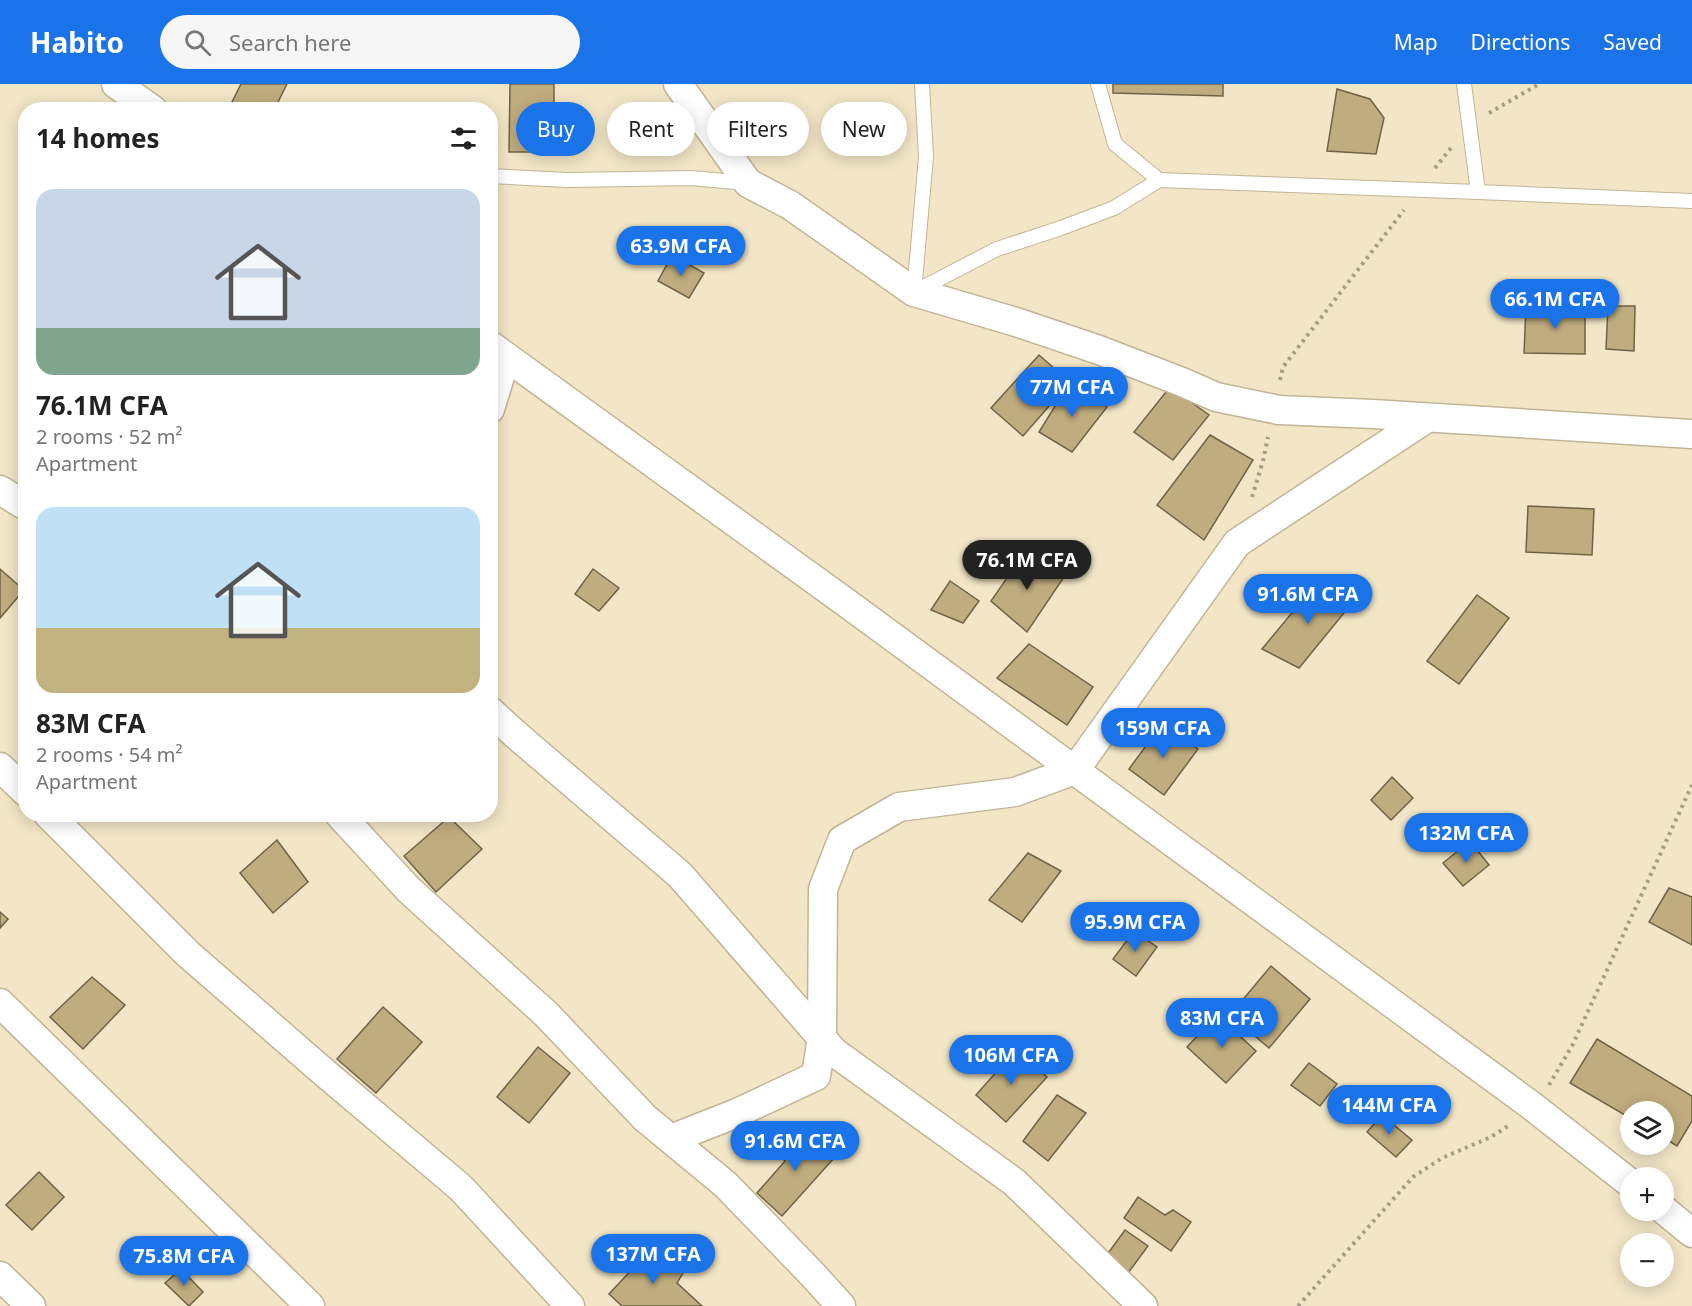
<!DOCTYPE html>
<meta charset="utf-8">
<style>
body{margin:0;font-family:"Noto Sans",sans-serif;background:#f6f6f6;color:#222;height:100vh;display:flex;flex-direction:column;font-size:22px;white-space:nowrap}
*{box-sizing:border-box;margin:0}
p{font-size:20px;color:#767676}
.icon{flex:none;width:33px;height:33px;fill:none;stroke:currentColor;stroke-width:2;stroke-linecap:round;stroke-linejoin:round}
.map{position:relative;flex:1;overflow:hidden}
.panel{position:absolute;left:18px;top:18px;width:480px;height:720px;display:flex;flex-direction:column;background:#fff;border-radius:24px;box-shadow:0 3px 15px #0003}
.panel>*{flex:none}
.banner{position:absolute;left:516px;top:18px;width:570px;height:54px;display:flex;gap:12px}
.fabs{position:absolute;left:1620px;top:1017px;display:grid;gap:12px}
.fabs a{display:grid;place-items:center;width:54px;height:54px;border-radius:50%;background:#fff;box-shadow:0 3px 15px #0003;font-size:30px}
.price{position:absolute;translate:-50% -51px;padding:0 14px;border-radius:21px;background:#1a73e8;color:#fff;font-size:20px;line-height:39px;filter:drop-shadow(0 2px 3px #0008)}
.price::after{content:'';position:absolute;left:50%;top:36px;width:18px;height:14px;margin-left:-9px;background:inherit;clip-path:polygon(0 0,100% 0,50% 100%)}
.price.selected{background:#222;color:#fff}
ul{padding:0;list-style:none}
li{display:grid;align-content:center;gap:12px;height:318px;padding:0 18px}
li span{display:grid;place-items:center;height:186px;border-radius:18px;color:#555}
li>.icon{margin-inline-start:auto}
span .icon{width:108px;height:108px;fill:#fffc;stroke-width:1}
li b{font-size:26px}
h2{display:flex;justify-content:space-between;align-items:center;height:72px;padding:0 18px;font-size:26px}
.tag{padding:0 21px;border-radius:27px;background:#fff;box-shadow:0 3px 15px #0003;font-size:21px;line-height:54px}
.tag.selected{background:#1a73e8;color:#fff}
header{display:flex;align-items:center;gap:36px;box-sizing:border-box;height:84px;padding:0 30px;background:#1a73e8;color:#fff}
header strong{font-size:28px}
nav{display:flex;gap:33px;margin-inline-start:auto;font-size:21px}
.search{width:420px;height:54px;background:#f6f6f6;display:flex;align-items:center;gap:15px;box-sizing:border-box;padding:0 21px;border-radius:33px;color:#767676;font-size:22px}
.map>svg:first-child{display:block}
.building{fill:#c0ad7f;stroke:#6f6347;stroke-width:1.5}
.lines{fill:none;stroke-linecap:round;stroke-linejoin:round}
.lane-casing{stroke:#c1b596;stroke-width:16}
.street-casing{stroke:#c1b596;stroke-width:31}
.path{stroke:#a79d85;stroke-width:4;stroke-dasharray:3 4.5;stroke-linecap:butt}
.lane{stroke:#fff;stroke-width:14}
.street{stroke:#fff;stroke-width:28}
</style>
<header>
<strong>Habito</strong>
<div class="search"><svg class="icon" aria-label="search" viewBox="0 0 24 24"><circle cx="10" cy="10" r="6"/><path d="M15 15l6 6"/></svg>Search here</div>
<nav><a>Map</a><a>Directions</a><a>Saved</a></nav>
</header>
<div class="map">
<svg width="1692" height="1222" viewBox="0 0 1692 1222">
<rect width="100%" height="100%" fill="#f2e6c6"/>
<!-- building -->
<g class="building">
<path d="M241,0h46l-13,26h-46z"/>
<path d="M510,0h44v68h-45z"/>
<path d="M1113,0h110v12l-110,-3z"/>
<path d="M1337,5l33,10 14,19 -8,36 -49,-3z"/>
<path d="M672,171l32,18 -15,25 -31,-17z"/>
<path d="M1585,221v49l-61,-1 2,-47z"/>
<path d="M1608,222h27l-1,45 -28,-2z"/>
<path d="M1039,271l31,27 -47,54 -32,-28z"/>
<path d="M1070,298l37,25 -35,45 -33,-20z"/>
<path d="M1170,303l39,28 -36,45 -39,-28z"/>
<path d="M1210,351l43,25 -49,80 -47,-35z"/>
<path d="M1528,422l66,3 -2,46 -66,-3z"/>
<path d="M1025,468l39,25 -37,55 -36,-31z"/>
<path d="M0,485l24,21 -24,28z"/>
<path d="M593,485l26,19 -20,23 -24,-17z"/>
<path d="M1319,496l34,22 -54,66 -37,-19z"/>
<path d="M950,497l29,20 -16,22 -32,-13z"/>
<path d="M1477,511l32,23 -50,66 -32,-23z"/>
<path d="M1029,560l64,43 -26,38 -70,-47z"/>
<path d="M1162,640l36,25 -34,46 -35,-26z"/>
<path d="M1392,693l21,21 -22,22 -20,-20z"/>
<path d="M449,733l33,32 -46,43 -32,-36z"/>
<path d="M277,756l31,42 -35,31 -33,-40z"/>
<path d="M1470,757l19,24 -26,21 -20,-23z"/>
<path d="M1028,769l33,18 -39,51 -33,-22z"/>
<path d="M1669,804l23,9v48l-43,-23z"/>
<path d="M0,828l8,7 -8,9z"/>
<path d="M1134,847l23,16 -21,29 -23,-17z"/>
<path d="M1271,882l39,33 -41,49 -39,-33z"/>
<path d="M92,893l33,28 -42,44 -33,-32z"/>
<path d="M383,923l39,35 -46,51 -39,-34z"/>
<path d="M1217,931l39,36 -30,32 -39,-36z"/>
<path d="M1597,955l95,57v25l-15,25 -13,-8v-26h-34v6l-60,-35z"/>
<path d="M538,963l32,26 -41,50 -32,-26z"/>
<path d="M1016,966l31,27 -41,45 -30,-27z"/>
<path d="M1309,979l28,21 -17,22 -29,-21z"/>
<path d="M1057,1011l29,18 -38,48 -25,-20z"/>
<path d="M1382,1031l30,25 -16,17 -29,-25z"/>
<path d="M801,1045l33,29 -52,58 -25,-23 28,-32 -7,-7z"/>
<path d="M39,1088l25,25 -32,33 -26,-25z"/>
<path d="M1138,1113l27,18 8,-5 18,12 -20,29 -47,-33z"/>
<path d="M1125,1146l23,16 -20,27 -22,-17z"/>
<path d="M653,1163l30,26 -6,10 25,23h-80l-13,-12z"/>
<path d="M181,1185l22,23 -14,14 -24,-23z"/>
</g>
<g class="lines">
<!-- lane casing -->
<g class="lane-casing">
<g id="lane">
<path d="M1098,0l17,60 44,36"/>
<path d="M1464,0l14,108 214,9"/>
<path d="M490,92l77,4 124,-2 55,5"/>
<path d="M916,207l81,-42 64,-21 53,-20 45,-28 319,12"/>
<path d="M914,208l12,-135 -4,-73"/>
</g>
</g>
<!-- street casing -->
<g class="street-casing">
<g id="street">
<path d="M116,0l37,26"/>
<path d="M678,0l70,99 42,22 124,87 102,30 83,28 83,32 34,15 63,13 94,4 319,20"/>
<path d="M490,261l358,259 684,502 98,77"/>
<path d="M490,325l16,-52"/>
<path d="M0,406l26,16"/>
<path d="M490,627l25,23 165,141 154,177 180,130 129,124"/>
<path d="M0,683l26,25"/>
<path d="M48,730l140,140 138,120 135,114 109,118"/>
<path d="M339,730l70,76 137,124 99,104 81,67 87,90 28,31"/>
<path d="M0,919l310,303"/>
<path d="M671,1055l66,-26 79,-37 6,-39 1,-148 19,-49 57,-33 116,-15 60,-22 162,-227 190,-125"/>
<path d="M1664,1126l28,23"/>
<path d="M0,1192l31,30"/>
</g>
</g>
<!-- path -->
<g class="path">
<path d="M1489,29l50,-29"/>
<path d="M1435,84l16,-20"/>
<path d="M1280,296l3,-13 121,-157"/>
<path d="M1252,413l11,-36 5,-24"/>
<path d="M1549,1001l23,-39 120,-261"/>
<path d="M1298,1222l115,-129 29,-19 49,-21 20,-13"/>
</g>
<!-- lane -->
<use href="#lane" class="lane"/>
<!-- street -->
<use href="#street" class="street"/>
</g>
</svg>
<div class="fabs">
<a><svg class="icon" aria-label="layers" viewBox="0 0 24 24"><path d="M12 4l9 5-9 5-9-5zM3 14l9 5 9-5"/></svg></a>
<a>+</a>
<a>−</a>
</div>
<b class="price" style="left:681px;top:193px">63.9M CFA</b>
<b class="price" style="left:1555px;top:246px">66.1M CFA</b>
<b class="price" style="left:1072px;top:334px">77M CFA</b>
<b class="price selected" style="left:1027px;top:507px">76.1M CFA</b>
<b class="price" style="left:1308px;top:541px">91.6M CFA</b>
<b class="price" style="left:1163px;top:675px">159M CFA</b>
<b class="price" style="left:1466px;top:780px">132M CFA</b>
<b class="price" style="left:1135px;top:869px">95.9M CFA</b>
<b class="price" style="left:1222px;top:965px">83M CFA</b>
<b class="price" style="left:1011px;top:1002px">106M CFA</b>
<b class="price" style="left:1389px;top:1052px">144M CFA</b>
<b class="price" style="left:795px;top:1088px">91.6M CFA</b>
<b class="price" style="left:653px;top:1201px">137M CFA</b>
<b class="price" style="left:184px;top:1203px">75.8M CFA</b>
<div class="banner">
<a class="tag selected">Buy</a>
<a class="tag">Rent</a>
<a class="tag">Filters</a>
<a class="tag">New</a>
</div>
<section class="panel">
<h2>14 homes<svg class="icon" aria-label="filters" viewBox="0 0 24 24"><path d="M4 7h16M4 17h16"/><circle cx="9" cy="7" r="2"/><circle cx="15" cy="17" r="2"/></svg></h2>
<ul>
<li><span style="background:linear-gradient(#c9d6e8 75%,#7fa58c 0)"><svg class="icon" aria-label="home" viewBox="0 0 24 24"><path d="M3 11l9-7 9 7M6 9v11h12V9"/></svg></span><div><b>76.1M CFA</b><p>2 rooms · 52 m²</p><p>Apartment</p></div></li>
<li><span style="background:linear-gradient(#bfe0f5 65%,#c2b280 0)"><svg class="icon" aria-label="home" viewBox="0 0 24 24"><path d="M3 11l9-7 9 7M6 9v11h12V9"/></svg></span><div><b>83M CFA</b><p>2 rooms · 54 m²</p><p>Apartment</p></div></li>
</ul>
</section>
</div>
